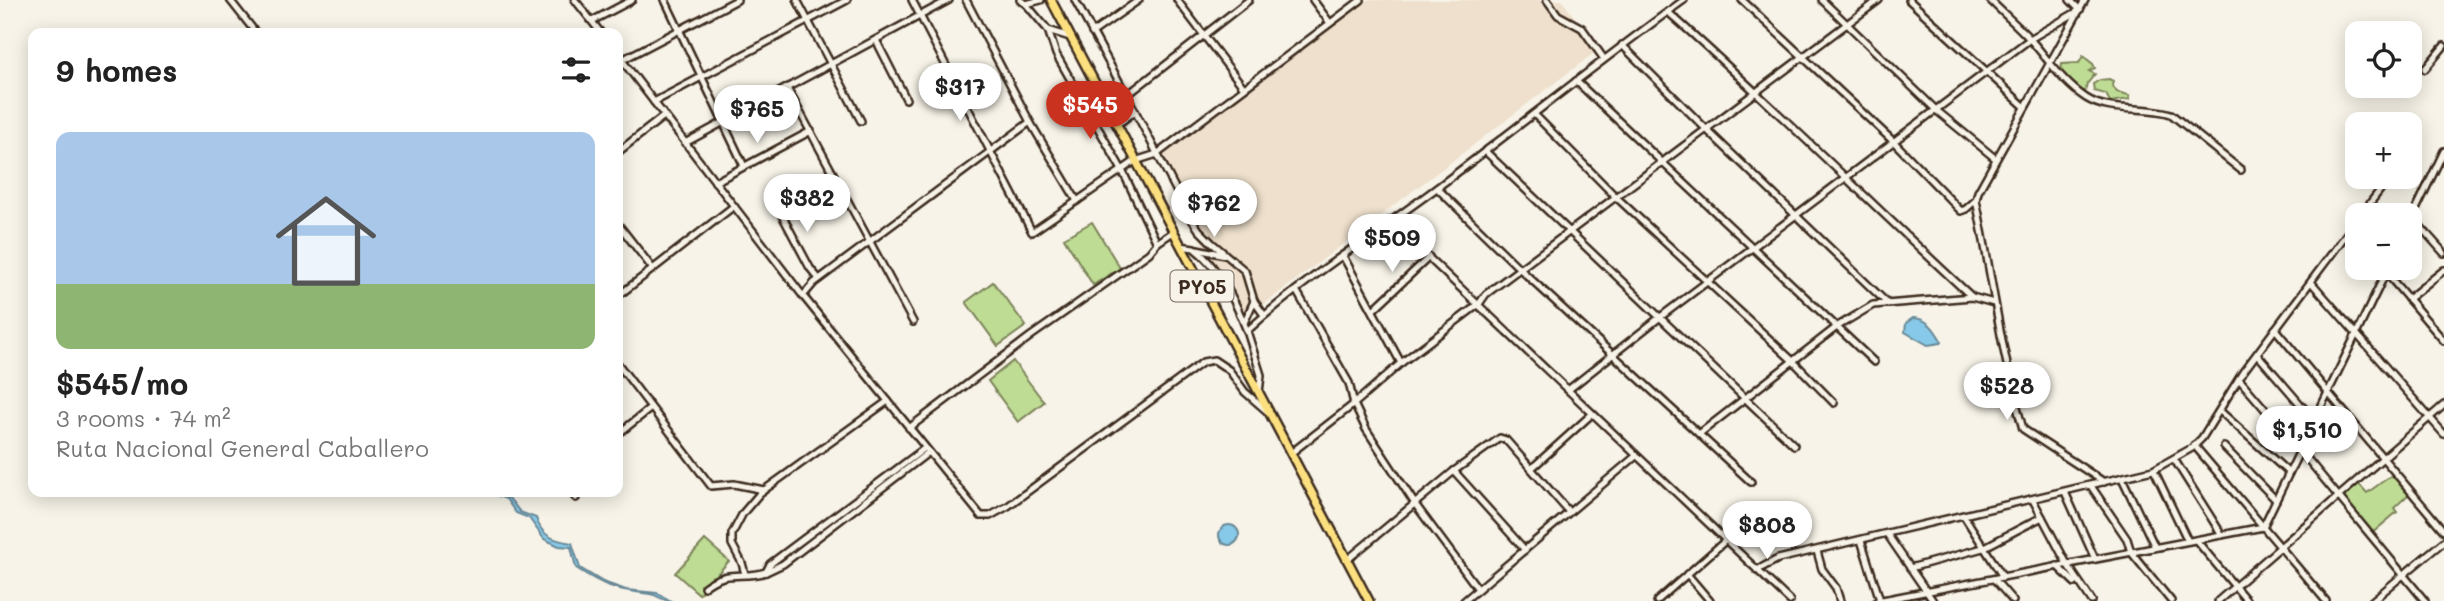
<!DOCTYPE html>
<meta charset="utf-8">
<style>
body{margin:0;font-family:Mali,sans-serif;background:#f6f6f6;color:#222;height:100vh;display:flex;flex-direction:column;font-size:26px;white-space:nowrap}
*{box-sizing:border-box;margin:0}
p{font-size:23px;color:#767676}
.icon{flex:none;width:38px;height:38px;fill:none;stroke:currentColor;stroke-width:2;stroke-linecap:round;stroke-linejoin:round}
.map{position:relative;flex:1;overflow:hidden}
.side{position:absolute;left:28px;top:28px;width:595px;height:469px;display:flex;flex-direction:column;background:#fff;border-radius:14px;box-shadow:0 4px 18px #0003}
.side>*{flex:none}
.tools{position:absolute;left:2345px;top:21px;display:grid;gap:14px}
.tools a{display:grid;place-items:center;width:77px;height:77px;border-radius:14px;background:#fff;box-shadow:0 4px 18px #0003;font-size:35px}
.price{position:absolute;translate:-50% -60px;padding:0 16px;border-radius:24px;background:#fff;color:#222;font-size:23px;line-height:46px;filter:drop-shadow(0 2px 4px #0008)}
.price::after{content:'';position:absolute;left:50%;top:42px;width:21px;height:16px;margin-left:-10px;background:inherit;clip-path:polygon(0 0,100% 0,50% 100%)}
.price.current{background:#c8321e;color:#fff}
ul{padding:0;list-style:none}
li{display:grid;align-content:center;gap:14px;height:371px;padding:0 28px}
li+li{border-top:2px solid #e0e0e0}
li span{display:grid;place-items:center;height:217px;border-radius:14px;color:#555}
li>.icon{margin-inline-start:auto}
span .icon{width:126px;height:126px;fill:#fffc;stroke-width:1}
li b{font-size:30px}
h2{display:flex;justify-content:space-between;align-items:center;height:84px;padding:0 28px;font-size:30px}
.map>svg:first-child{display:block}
.built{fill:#eee0cc}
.green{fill:#bedc94;stroke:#7c8359;stroke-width:2}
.water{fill:#87c9e8;stroke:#698997;stroke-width:2}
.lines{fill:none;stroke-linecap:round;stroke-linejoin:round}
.minor-casing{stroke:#3b2a1e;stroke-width:10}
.highway-casing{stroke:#3b2a1e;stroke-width:12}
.minor{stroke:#f7f3e8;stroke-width:5}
.highway{stroke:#fce080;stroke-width:7}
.labels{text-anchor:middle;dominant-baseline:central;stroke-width:6;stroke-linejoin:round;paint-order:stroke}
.shield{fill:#f7f3e8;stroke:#73665b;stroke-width:2}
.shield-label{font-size:19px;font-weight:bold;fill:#3b2a1e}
</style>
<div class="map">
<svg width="2444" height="601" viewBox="0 0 2444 601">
<rect width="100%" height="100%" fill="#f7f3e8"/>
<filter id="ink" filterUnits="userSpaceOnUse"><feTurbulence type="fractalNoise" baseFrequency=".0143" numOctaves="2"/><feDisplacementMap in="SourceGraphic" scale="14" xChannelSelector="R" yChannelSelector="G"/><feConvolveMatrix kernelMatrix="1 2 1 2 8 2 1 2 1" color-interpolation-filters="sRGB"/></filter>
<g filter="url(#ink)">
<!-- built -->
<path class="built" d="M1360,0h202l36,50 -356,271 -85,-167z"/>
<!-- green -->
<g class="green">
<path d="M2083,56l10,8 2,4 -6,3 6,3 -8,10 -2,8 -17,-9v-4l-8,-3 2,-12 17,-1z"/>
<path d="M2109,79l4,2 -1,4 5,7 12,3 1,4 -20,3 -4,-8 -12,-3 -1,-7 7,-4z"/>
<path d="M1092,222l28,46 -27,17 -29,-47z"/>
<path d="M993,282l33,44 -28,20 -32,-44z"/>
<path d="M1013,361l31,41 -26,20 -30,-41z"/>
<path d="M2393,474l17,19 -16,15 3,4 -26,22 -30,-37 17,-14 9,10z"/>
<path d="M705,540l24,21 -30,33 -24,-21z"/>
</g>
<!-- water -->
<g class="water">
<path d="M1913,318c15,0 22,12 29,24l-1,1 -13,2 -23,-13 1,-9z"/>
<path d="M488,492h8l13,6 11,14 16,6c6,19 18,22 36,25l8,25 23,14 23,8 31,3 14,8c-8,0 -13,-6 -21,-7 -35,-4 -45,-7 -74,-26l-5,-21 -12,-1 -15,-7 -15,-21 -13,-5 -10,-14z"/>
<circle cx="1229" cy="535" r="10"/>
</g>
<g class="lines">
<!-- minor casing -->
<g class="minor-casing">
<g id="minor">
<path d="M230,0l26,33"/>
<path d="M575,0l26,33"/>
<path d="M665,0l79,166"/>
<path d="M797,0l64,121"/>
<path d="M912,0l120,232 103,-71 22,-7 204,-154"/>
<path d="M966,0l64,122 47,79"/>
<path d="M1020,0l6,4 15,-4"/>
<path d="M1075,0l60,111 -13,10 -7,2"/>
<path d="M1177,0l67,88"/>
<path d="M1313,0l17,23"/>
<path d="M1547,0l11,15 24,13 22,31"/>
<path d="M1742,0l152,142 67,69 5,-2 10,-9"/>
<path d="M1822,0l114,110 60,49"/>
<path d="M1909,0l116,107"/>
<path d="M1990,0c13,13 27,25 39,38 18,20 34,45 57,60 25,16 59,7 85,16l70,56"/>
<path d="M2085,0l-107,192 -2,8c16,76 25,154 47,229l81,53"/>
<path d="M1026,4l22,26 22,7"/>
<path d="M1668,12c104,92 202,191 304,285"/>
<path d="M592,21l40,-21"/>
<path d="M1048,30l8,24 66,116 35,73"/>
<path d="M1092,33l47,-33"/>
<path d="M876,40l30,59"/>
<path d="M1622,45l84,84 182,175"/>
<path d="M618,55l185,241 178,220h9l18,-10 195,-144 11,-2 15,10 16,22 23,20"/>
<path d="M622,60l115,-60"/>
<path d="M2425,69l19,-23"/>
<path d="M1576,81l298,281"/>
<path d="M787,88l126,234"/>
<path d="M1126,96l123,-96"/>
<path d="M654,102l193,-102"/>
<path d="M1135,111l54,104 10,15 13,13 33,28 9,30 10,14"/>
<path d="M1534,114l81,82 179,166 40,41"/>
<path d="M685,143l264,-143"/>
<path d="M1485,151l309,294"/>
<path d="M618,152l46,-36"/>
<path d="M715,182l96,-51"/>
<path d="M1437,188l83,81 231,213"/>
<path d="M775,202l35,66 9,11"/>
<path d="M2361,215l29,-38"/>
<path d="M2412,217l32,36"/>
<path d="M1390,221l400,380"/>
<path d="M2410,222l34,-71"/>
<path d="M618,224l35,45"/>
<path d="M2349,230l8,10"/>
<path d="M1181,246l13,2c24,19 42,54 53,83"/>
<path d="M1197,249l28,6"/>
<path d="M1343,256l58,107"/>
<path d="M2382,268l62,73"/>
<path d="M2311,282l133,152"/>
<path d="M1296,290l53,93 5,21 12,25 49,75 63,85"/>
<path d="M618,296l116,-90"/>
<path d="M803,296l11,-13 216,-161"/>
<path d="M2408,299l36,-29"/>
<path d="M1373,310l56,-53"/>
<path d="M1244,323l10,-22"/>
<path d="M2275,329l169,202"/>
<path d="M2257,354l57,66"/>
<path d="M618,364l93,122 23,-2 30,6"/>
<path d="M2239,379l61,71 125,151"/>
<path d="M1568,390l91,-72 371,-279 50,-29 -10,-10"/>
<path d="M1259,393l2,-18 -14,-44c59,-54 128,-97 191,-144 83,-62 163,-127 246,-187"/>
<path d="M2220,411l69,62"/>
<path d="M909,428l122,-92 118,-83 8,-10 16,-11"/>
<path d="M618,434l33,-26"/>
<path d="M1699,434l139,-108 35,-21 99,-8 22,6"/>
<path d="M2194,445l132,156"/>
<path d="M2224,447l52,53"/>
<path d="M925,448l-155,116 -4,8 17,-8 146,-112"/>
<path d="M1291,453l63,-49 47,-41 78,-59 7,-10 393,-294"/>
<path d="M2174,459l48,76"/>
<path d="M1532,468l60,-54"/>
<path d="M2154,470l34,71"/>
<path d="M1454,471l71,79"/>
<path d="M2122,478l33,69"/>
<path d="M2091,486l36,53 4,13 40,49"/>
<path d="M570,492l6,6"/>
<path d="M2065,492l30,67"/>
<path d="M2033,500l34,64 25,37"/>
<path d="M1964,516l39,61"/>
<path d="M1887,534l46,67"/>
<path d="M1861,540l19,60"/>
<path d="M2196,540l51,61"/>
<path d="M1817,551l5,18 14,19 4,13"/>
<path d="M1347,560l107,-89 46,-33 6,2 63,72"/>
<path d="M2057,566l18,17"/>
<path d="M1910,568l73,-20 59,-31"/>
<path d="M1757,570l21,-11 375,-89 39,-22 10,-10 41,-66 114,-152"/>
<path d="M745,574l-3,-11 -10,-19v-10l11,-21 17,-20 128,-92"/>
<path d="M1687,574l23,27"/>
<path d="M1994,579l19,22"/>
<path d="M704,587c24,-19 37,-7 62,-15"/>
<path d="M1464,601l172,-145"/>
<path d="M1657,601l68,-60"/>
<path d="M1877,601l386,-74 125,-259"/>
<path d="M2218,601l226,-196"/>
<path d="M2372,601l72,-60"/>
</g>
</g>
<!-- highway casing -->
<g class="highway-casing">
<path id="highway" d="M1051,0l318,601"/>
</g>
<!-- minor -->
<use href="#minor" class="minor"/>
<!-- highway -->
<use href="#highway" class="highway"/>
</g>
</g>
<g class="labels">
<!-- shield labels -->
<rect class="shield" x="1170.5" y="270.5" width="63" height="31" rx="5"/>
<g class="shield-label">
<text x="1202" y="286">PY05</text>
</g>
</g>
</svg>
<div class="tools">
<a><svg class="icon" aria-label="locate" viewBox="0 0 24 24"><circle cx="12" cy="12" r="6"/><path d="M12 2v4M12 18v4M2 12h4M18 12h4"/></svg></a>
<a>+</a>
<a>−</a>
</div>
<b class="price" style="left:960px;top:123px">$317</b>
<b class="price current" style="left:1090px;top:141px">$545</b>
<b class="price" style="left:757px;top:145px">$765</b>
<b class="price" style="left:807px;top:234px">$382</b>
<b class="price" style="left:1214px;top:239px">$762</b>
<b class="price" style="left:1392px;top:274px">$509</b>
<b class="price" style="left:2007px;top:422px">$528</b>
<b class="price" style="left:2307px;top:466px">$1,510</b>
<b class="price" style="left:1767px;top:561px">$808</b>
<section class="side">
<h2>9 homes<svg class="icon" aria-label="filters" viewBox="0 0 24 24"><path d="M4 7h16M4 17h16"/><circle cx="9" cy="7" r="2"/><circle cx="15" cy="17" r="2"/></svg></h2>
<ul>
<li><span style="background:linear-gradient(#a9c7e8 70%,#8fb573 0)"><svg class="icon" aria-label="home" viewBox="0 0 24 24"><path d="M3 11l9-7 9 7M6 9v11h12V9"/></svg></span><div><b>$545/mo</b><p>3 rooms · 74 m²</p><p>Ruta Nacional General Caballero</p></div></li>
</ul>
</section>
</div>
